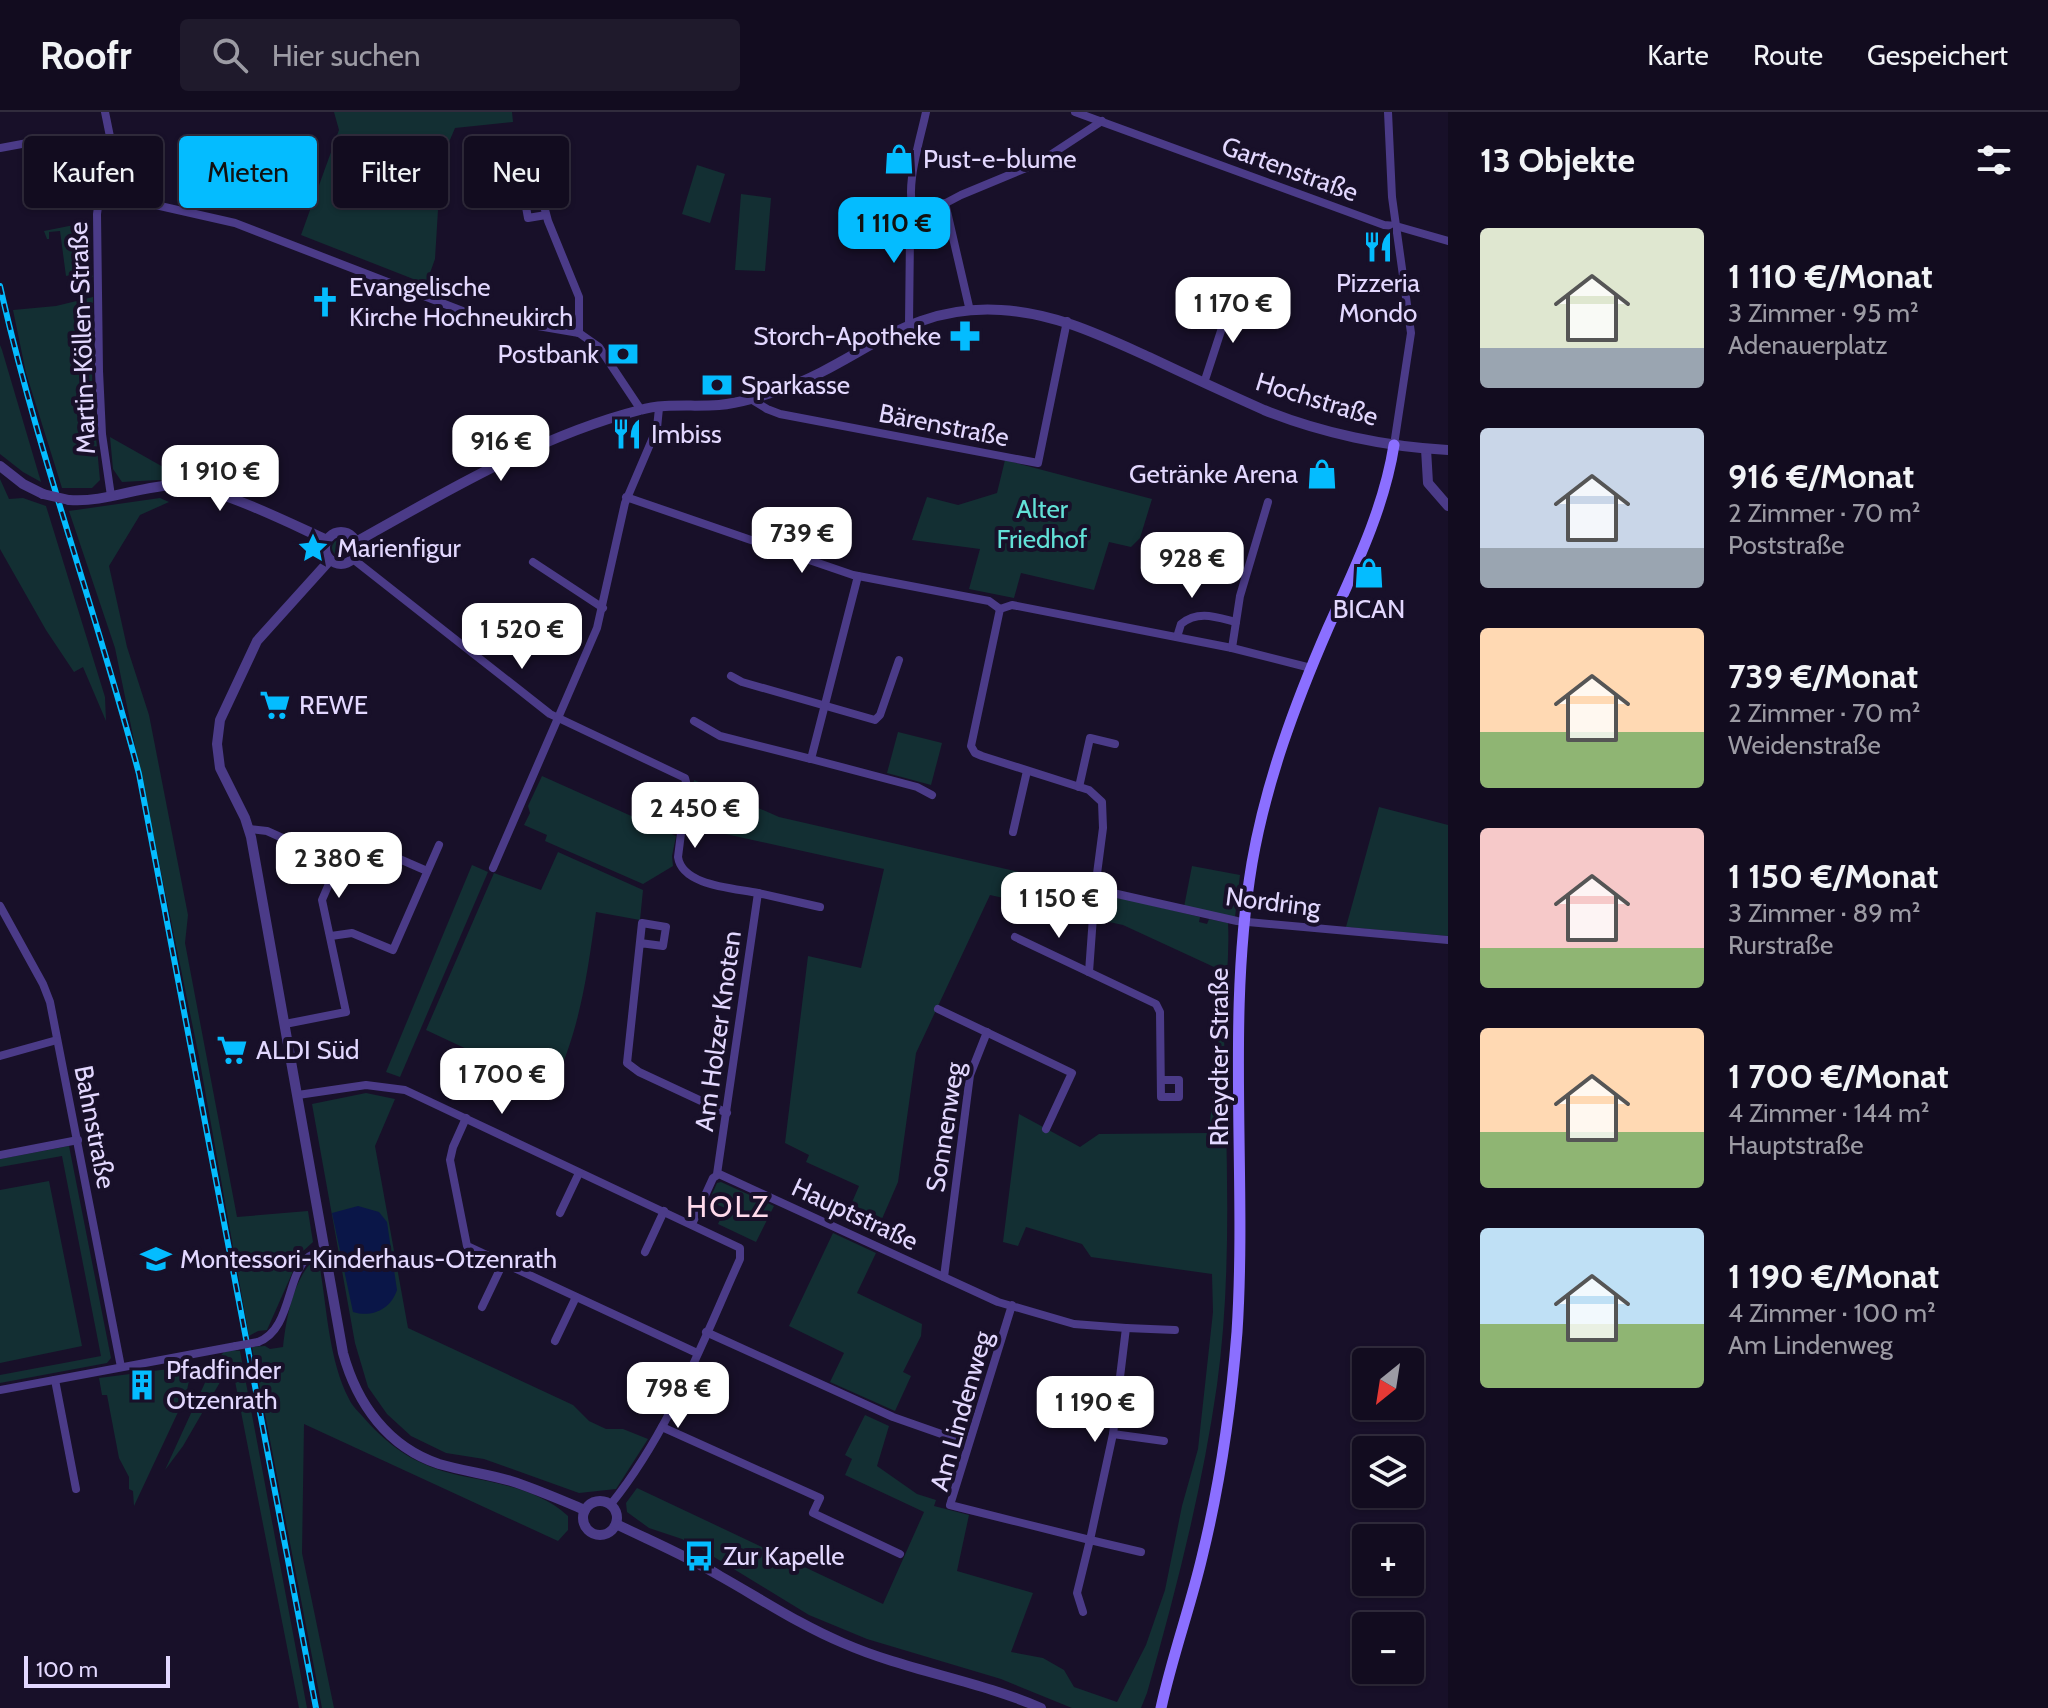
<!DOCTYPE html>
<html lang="de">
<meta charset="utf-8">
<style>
body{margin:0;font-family:Cabin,sans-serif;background:#1f1a2c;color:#f1f3f6;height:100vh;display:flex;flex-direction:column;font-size:30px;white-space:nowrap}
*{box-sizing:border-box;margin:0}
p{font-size:26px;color:#9c9ba4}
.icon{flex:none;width:44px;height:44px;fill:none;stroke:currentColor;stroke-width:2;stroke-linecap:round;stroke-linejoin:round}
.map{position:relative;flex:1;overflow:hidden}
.sheet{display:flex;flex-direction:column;background:#120c1f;width:600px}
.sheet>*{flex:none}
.banner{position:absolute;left:24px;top:24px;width:760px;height:72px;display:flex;gap:16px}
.needle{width:52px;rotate:210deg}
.fabs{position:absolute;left:1352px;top:1236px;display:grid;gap:16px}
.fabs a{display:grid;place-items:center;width:72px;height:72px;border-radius:8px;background:#120c1f;box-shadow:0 2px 6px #0004,0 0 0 2px #312c3d;font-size:40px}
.scale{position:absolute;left:24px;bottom:20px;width:146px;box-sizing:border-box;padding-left:8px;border:4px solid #e3d8ff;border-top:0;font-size:22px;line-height:28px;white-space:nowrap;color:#e3d8ff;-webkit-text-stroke:6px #181029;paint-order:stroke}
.price{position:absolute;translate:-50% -68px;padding:0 18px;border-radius:16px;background:#fff;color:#222;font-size:26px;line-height:52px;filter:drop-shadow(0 2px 4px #0008)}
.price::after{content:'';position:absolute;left:50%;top:48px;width:24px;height:18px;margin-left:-12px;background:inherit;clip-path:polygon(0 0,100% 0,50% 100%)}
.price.active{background:#04bcff;color:#111}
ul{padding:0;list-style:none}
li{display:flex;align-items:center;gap:24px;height:200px;padding:0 32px}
li span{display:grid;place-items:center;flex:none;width:224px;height:160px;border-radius:8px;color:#555}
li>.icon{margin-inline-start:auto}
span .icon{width:96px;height:96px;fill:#fffc;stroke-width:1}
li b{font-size:34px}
h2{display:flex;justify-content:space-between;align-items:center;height:96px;padding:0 32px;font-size:34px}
.pill{padding:0 28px;border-radius:8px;background:#120c1f;box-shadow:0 2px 6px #0004,0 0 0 2px #312c3d;font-size:28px;line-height:72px}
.pill.active{background:#04bcff;color:#111}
header{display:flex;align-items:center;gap:48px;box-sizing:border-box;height:112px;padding:0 40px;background:#120c1f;border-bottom:2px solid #312c3d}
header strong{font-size:38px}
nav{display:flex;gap:44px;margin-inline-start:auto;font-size:28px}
.search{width:560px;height:72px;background:#1f1a2c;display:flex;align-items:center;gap:20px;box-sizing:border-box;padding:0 28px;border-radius:8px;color:#9c9ba4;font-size:30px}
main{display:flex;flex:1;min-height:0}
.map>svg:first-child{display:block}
.green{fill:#132f33}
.water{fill:#0a1648}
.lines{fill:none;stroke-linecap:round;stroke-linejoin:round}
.minor{stroke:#4b3b88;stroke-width:8}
.tertiary{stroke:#4b3b88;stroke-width:10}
.secondary{stroke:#8b6fff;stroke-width:11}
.rail-casing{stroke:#04bcff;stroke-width:6}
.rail{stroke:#181029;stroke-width:3;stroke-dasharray:9;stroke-linecap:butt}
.minor-bridge{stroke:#4b3b88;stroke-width:8}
.tertiary-bridge{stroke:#4b3b88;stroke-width:10}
.labels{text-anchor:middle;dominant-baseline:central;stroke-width:8;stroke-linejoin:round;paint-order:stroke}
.poi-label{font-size:26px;fill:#e3d8ff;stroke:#181029;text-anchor:start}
.street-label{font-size:26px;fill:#e3d8ff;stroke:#181029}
.park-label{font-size:26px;fill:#62e1d7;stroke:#181029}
.quarter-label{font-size:30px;letter-spacing:2px;fill:#ffdaeb;stroke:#181029}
</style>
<header>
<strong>Roofr</strong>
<div class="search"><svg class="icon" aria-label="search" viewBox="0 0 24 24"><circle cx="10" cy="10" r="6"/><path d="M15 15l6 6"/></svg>Hier suchen</div>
<nav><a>Karte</a><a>Route</a><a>Gespeichert</a></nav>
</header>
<main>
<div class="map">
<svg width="1448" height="1596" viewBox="0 0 1448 1596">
<rect width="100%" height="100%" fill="#181029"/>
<!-- green -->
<g class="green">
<path d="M334,0h178l1,10 -58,6 -14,33 -6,98 -9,25 -125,-49 38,-105z"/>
<path d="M697,53l28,9 -15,49 -28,-9z"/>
<path d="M741,82l30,4 -6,73 -30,-1z"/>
<path d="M89,110v32l4,23 -8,2 -1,-7 -18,4 -6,-45 -11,1v7h-2l-3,-8z"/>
<path d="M93,185l-1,97 8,86 -8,8h-30l-36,-115 -13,-63 43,-4z"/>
<path d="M0,233l2,5 39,132 -18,-10 -23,-18z"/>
<path d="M110,325l78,44 -30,-1 -36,2 -9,-13z"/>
<path d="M1005,348l147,39 -12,39 -9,9 -22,-5 -15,48 -73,-17 -7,25 -45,-9 11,-40 -68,-9 15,-43 31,8 39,-12z"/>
<path d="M0,367l9,20 14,-1 23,8 59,191 1,24 -23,-54 -9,5 -28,-42 -46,-81z"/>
<path d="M160,386l9,4 -29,13 -31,51 18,81 22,68 39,200 -3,28 52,274 71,-6 5,31 -12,11 -34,77 -9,1 -9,5 -50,-279 -84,-409 -46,-137z"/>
<circle cx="341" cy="436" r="9"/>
<path d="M898,620l44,11 -11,42 -44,-12z"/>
<path d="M542,664l134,60 -4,20 1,10 -30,18 -98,-43 2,-6 -23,-10 6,-12 -2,-7z"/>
<path d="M694,668l85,37 310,71 -1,29 -98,-22 -74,158 -18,129 -23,53 -31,-14 15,-35 -53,-24 3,-7 -24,-12 23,-187 53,12 23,-99 -195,-43z"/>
<path d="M1379,695l69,18v111l-102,-9z"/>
<path d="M558,740l85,38 -3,30 -44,-8c-9,65 -16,117 -44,177l-126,-59 68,-157 47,17z"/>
<path d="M472,753l16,7 -88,205 -14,-5z"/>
<path d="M1192,754l48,9 -5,42 -51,-10z"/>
<path d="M1109,783l91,22 -1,5 8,2 2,-5 19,4c2,37 -4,73 -4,110 2,116 9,236 -7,352 -15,105 -41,206 -70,308l-6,15h-69l-71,-29 -134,-40 -58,-24 -108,-66 -19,-10 -33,-11 -22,-16 -1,-9 11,-15 246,116 41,-92 -79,-37 7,-16 -7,-4 20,-40 24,11 -12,40 40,28 19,6 -2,6 35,9 -12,56 76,22 -22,59 32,6 21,12 10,17 43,15 29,-57 19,-55 17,-84 16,-57 15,-137 -1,-38 -121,-17 -9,-13 -56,-17 -8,19 -15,-4 16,-128 61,33 19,-13 110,-1 4,-42 1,-124 -91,-42 -23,-5v-17l3,-6z"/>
<path d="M366,981l29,6 -20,47 33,182 165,77 16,16 17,8h17l25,10 -32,50 -37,4 -95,-34 -38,-6 -35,-17 -24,-22 -19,-27 -13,-44 -43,-239z"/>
<path d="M69,1034l42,212 -4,5 -107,20v-8l101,-19 -39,-200 -62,11v-8z"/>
<path d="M49,1069l33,165 -82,17v-173z"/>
<path d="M721,1070l53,24 -18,36 -38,-18 7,-16 -16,-7 8,-18z"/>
<path d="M833,1121l43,20 -19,40 65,31 -1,12 -18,36 8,4 -16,35 -65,-29 14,-29 -55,-27z"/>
<path d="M310,1152l10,4c7,42 9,92 29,131 3,7 10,13 15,19 30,34 58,50 103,59 35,7 74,14 101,39v14l-10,11 -254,-117 -2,129 32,155h-12l-70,-361 13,-1 5,3 13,-2c3,-27 9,-62 27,-83z"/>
<path d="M232,1238l8,1 67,357h-8l-65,-332 -11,1 -40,69 -18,24 49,-107 10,-11z"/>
<path d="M192,1254l-6,29 -52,111 -1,-15 -4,-2v-12l-10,-19 -12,-63h-5l-3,-17z"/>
</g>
<!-- water -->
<path class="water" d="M358,1094l21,6 8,10 10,68c-6,19 -25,28 -44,22l-21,-99z"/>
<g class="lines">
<!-- minor -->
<g class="minor">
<path d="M105,0l12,59v24"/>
<path d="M1075,0l309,113 12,1 52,15"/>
<path d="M1388,0l4,85 19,136 -17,112"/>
<path d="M0,36l54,-10"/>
<path d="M535,60l13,49 31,76v36"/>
<path d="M540,79l-16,5 4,22 18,-3"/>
<path d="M945,91l25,108"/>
<path d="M916,103l11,-2 34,-18 77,-32 64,-42"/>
<path d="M916,103c-14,-21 5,-78 10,-103"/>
<path d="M909,212l1,-89 6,-20"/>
<path d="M1204,271l29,-89h20"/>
<path d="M751,287l16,10 13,5 258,49 29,-142"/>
<path d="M111,384l-9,-62 -3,-63 -2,-157 2,-14 8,-6 128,29 238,92 106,18 20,14 42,63"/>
<path d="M626,385l227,78 136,26 11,8"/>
<path d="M353,447l197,155 135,64 2,8 -9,71c4,29 56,31 80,36"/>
<path d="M533,450l70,46"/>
<path d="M1000,497l-29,137 4,7 7,3 107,34 13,12 1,26 -8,61 -6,83"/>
<path d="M1000,497l12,-4 220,43 79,20"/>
<path d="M1177,525l4,-13c17,-14 35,-7 55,-2"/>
<path d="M1232,536l8,-52 28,-94"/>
<path d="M731,564l11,6 133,38 5,-5 19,-55"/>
<path d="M694,609l26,15 91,23 47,-183"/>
<path d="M811,647l106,28 15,8"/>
<path d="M1079,675l11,-49 25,6"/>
<path d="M249,717l18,2 71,32"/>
<path d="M1013,720l14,-61"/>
<path d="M493,756l104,-240 28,-125 32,-75 2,-20"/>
<path d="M1095,777l142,32 211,19"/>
<path d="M0,794l43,78 7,18 71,365"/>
<path d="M331,824l21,-3 41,17 46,-105"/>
<path d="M1015,825l141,67 4,8 1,85h18v-17h-18"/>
<path d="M640,831l23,3 3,-19 -24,-4 -15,140 12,9 88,41"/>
<path d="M938,897l134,64 -26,56"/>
<path d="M285,912l61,-12 -24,-112 27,-63 78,34"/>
<path d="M0,944l57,-16"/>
<path d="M298,983l68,-10 39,5 335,158v11c-38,84 -71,173 -129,245"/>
<path d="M466,1006l-13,29 -3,13 17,86 230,107"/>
<path d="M0,1043l78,-15"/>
<path d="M717,1062l41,-281 62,14"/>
<path d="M560,1101l19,-40"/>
<path d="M692,1112l21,-46 6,-4 279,128 76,22 52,4 -13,106 -23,106 -140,-35 62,-200"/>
<path d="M645,1140l19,-41"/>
<path d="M944,1165l26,-202 17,-43"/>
<path d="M482,1195l21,-44"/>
<path d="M1126,1216l49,2"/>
<path d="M706,1220l187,85 74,26"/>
<path d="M555,1229l21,-44"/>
<path d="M258,1230c33,-12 28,-64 49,-84 5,-4 12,-6 18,-8"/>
<path d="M55,1268l21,109"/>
<path d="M0,1278l236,-44"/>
<path d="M662,1315l158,71 -7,15 87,41"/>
<path d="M1113,1322l51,7"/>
<path d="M1083,1500l-6,-19 13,-53 51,12"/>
</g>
<!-- tertiary -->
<g class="tertiary">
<path d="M1426,337l2,34 20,23"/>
<path d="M0,354l23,18 20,10"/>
<path d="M69,388c37,3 72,-15 109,-15 36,0 113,39 149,55"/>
<circle cx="341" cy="436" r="16"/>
<path d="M356,430c89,-50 185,-107 284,-132 25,-7 53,-3 79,-5 22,-2 43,-9 64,-16 80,-29 123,-85 218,-79 54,3 99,25 148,47 38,18 77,36 115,53 57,23 123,37 184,40"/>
<path d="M330,448l-73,81 -37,79 -3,24 3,24 25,50 6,19 92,516c14,51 45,94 96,111 24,7 48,10 72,17 25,8 50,19 74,29"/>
<circle cx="600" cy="1406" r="17"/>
<path d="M616,1412c35,17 71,32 104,52 41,23 80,49 123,67 64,28 134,37 198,65"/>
</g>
<!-- secondary -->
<path class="secondary" d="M1161,1596c11,-51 29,-100 41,-151 18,-73 29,-150 35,-225 10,-156 -11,-314 15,-469 14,-81 43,-159 76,-235 26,-58 56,-119 66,-183"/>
<!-- rail casing -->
<g class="rail-casing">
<path id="rail" d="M0,174c37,165 96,324 139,488l177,934"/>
</g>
<!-- rail -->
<use href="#rail" class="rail"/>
<!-- minor-bridge -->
<path class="minor-bridge" d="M236,1234l22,-4"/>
<!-- tertiary-bridge -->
<path class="tertiary-bridge" d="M43,382l26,6"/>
</g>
<!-- icons -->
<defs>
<g id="shop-bare" transform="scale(2.4)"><path d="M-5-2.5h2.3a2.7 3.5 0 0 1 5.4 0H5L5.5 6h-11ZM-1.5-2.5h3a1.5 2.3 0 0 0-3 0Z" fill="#04bcff" stroke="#181029" stroke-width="2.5" paint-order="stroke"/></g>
<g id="restaurant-bare" transform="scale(2.4)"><path d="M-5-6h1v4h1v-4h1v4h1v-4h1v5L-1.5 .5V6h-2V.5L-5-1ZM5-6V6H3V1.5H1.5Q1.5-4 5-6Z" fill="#04bcff" stroke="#181029" stroke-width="2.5" paint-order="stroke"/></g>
<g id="church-bare" transform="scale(2.4)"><path d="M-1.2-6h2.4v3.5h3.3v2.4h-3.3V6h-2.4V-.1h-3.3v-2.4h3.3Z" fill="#04bcff" stroke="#181029" stroke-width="2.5" paint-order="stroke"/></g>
<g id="pharmacy-bare" transform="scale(2.4)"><path d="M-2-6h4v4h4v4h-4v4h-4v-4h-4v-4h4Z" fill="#04bcff" stroke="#181029" stroke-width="2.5" paint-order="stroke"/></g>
<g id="bank-bare" transform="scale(2.4)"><path d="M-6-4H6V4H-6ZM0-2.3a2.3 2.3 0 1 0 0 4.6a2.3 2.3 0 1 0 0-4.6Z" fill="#04bcff" stroke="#181029" stroke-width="2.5" paint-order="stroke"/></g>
<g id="sight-bare" transform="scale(2.4)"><path d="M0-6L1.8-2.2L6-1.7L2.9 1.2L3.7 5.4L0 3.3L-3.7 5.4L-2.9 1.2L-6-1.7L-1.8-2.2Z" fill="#04bcff" stroke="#181029" stroke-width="2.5" paint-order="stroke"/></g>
<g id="supermarket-bare" transform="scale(2.4)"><path d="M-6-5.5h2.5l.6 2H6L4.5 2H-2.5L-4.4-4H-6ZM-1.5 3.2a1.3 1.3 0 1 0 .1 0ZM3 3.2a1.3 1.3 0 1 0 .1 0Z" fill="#04bcff" stroke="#181029" stroke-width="2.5" paint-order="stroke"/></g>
<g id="school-bare" transform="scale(2.4)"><path d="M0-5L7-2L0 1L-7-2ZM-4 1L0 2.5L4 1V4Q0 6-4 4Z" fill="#04bcff" stroke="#181029" stroke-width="2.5" paint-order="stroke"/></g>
<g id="building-bare" transform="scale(2.4)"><path d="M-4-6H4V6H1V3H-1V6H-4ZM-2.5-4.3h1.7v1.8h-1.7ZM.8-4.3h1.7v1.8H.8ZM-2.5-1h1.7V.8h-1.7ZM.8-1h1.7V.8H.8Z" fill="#04bcff" stroke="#181029" stroke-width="2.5" paint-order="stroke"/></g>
<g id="bus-bare" transform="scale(2.4)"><path d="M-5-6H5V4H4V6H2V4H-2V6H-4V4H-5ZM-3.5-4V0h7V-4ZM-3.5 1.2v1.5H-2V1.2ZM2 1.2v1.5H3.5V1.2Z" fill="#04bcff" stroke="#181029" stroke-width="2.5" paint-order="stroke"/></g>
</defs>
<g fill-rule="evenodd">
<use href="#shop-bare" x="899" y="47"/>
<use href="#restaurant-bare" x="1378" y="135"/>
<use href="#church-bare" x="325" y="190"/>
<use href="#pharmacy-bare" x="965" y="224"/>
<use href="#bank-bare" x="623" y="242"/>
<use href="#bank-bare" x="717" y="273"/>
<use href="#restaurant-bare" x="627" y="322"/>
<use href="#shop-bare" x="1322" y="362"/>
<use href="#sight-bare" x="313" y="436"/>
<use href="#shop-bare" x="1369" y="461"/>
<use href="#supermarket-bare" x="275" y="593"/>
<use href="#supermarket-bare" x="232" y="938"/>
<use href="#school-bare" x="156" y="1147"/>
<use href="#building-bare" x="142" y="1273"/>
<use href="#bus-bare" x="699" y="1444"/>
</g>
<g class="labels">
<!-- poi labels -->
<g class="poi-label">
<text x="923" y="47">Pust-e-blume</text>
<text x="1378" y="171" text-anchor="middle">Pizzeria<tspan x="1378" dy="30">Mondo</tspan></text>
<text x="349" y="175">Evangelische<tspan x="349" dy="30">Kirche Hochneukirch</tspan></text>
<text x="941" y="224" text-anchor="end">Storch-Apotheke</text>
<text x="599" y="242" text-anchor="end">Postbank</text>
<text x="741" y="273">Sparkasse</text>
<text x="651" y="322">Imbiss</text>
<text x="1298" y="362" text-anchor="end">Getränke Arena</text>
<text x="337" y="436">Marienfigur</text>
<text x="1369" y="497" text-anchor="middle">BICAN</text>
<text x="299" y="593">REWE</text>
<text x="256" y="938">ALDI Süd</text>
<text x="180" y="1147">Montessori-Kinderhaus-Otzenrath</text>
<text x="166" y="1258">Pfadfinder<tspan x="166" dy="30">Otzenrath</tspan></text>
<text x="723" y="1444">Zur Kapelle</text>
</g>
<!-- street labels -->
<g class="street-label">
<text transform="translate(1290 57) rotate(20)">Gartenstraße</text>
<text transform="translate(82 226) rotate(-92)">Martin-Köllen-Straße</text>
<text transform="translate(1317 287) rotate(17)">Hochstraße</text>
<text transform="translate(944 313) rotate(11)">Bärenstraße</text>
<text transform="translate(1273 790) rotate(7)">Nordring</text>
<text transform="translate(718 919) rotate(-82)">Am Holzer Knoten</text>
<text transform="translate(1219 945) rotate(-90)">Rheydter Straße</text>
<text transform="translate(95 1015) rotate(79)">Bahnstraße</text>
<text transform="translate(945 1015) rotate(-81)">Sonnenweg</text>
<text transform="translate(855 1102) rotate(25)">Hauptstraße</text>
<text transform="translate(961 1299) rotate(-74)">Am Lindenweg</text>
</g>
<!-- park labels -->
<g class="park-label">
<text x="1042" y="397">Alter<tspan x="1042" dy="30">Friedhof</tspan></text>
</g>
<!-- quarter labels -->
<g class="quarter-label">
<text x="728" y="1094">HOLZ</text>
</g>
</g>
</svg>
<div class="fabs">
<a><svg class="needle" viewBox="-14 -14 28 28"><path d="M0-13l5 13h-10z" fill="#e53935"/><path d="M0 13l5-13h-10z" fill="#9c9ba4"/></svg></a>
<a><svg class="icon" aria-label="layers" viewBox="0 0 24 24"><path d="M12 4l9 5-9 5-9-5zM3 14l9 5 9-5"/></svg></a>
<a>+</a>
<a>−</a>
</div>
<div class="scale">100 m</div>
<b class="price active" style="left:894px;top:153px">1 110 €</b>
<b class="price" style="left:1233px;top:233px">1 170 €</b>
<b class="price" style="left:501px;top:371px">916 €</b>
<b class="price" style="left:220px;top:401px">1 910 €</b>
<b class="price" style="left:802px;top:463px">739 €</b>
<b class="price" style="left:1192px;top:488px">928 €</b>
<b class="price" style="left:522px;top:559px">1 520 €</b>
<b class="price" style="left:695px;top:738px">2 450 €</b>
<b class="price" style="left:339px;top:788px">2 380 €</b>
<b class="price" style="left:1059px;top:828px">1 150 €</b>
<b class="price" style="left:502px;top:1004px">1 700 €</b>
<b class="price" style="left:678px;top:1318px">798 €</b>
<b class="price" style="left:1095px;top:1332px">1 190 €</b>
<div class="banner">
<a class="pill">Kaufen</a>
<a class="pill active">Mieten</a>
<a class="pill">Filter</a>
<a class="pill">Neu</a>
</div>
</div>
<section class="sheet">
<h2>13 Objekte<svg class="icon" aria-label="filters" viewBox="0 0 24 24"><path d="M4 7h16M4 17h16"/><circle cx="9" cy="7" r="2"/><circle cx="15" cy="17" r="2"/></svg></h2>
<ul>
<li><span style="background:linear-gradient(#dfe7d0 75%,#9aa5b1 0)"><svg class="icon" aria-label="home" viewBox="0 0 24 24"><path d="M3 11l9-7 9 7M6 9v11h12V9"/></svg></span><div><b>1 110 €/Monat</b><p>3 Zimmer · 95 m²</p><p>Adenauerplatz</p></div></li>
<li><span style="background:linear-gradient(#c9d6e8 75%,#9aa5b1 0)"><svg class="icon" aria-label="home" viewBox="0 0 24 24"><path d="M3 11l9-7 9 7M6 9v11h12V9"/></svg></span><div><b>916 €/Monat</b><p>2 Zimmer · 70 m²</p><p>Poststraße</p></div></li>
<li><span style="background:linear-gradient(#ffd9b3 65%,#8fb573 0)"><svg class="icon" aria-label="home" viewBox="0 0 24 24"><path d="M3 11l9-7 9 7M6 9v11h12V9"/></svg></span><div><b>739 €/Monat</b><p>2 Zimmer · 70 m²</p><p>Weidenstraße</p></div></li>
<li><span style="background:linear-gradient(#f6c9c9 75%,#8fb573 0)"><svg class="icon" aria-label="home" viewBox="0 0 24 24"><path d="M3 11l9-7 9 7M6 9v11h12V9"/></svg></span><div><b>1 150 €/Monat</b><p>3 Zimmer · 89 m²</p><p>Rurstraße</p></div></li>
<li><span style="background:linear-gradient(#ffd9b3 65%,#8fb573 0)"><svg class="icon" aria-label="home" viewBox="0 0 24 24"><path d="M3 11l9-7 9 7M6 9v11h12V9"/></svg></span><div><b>1 700 €/Monat</b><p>4 Zimmer · 144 m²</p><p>Hauptstraße</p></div></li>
<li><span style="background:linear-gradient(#bfe0f5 60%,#8fb573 0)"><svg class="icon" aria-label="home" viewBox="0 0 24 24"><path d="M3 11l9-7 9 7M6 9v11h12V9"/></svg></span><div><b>1 190 €/Monat</b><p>4 Zimmer · 100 m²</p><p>Am Lindenweg</p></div></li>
</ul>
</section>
</main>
